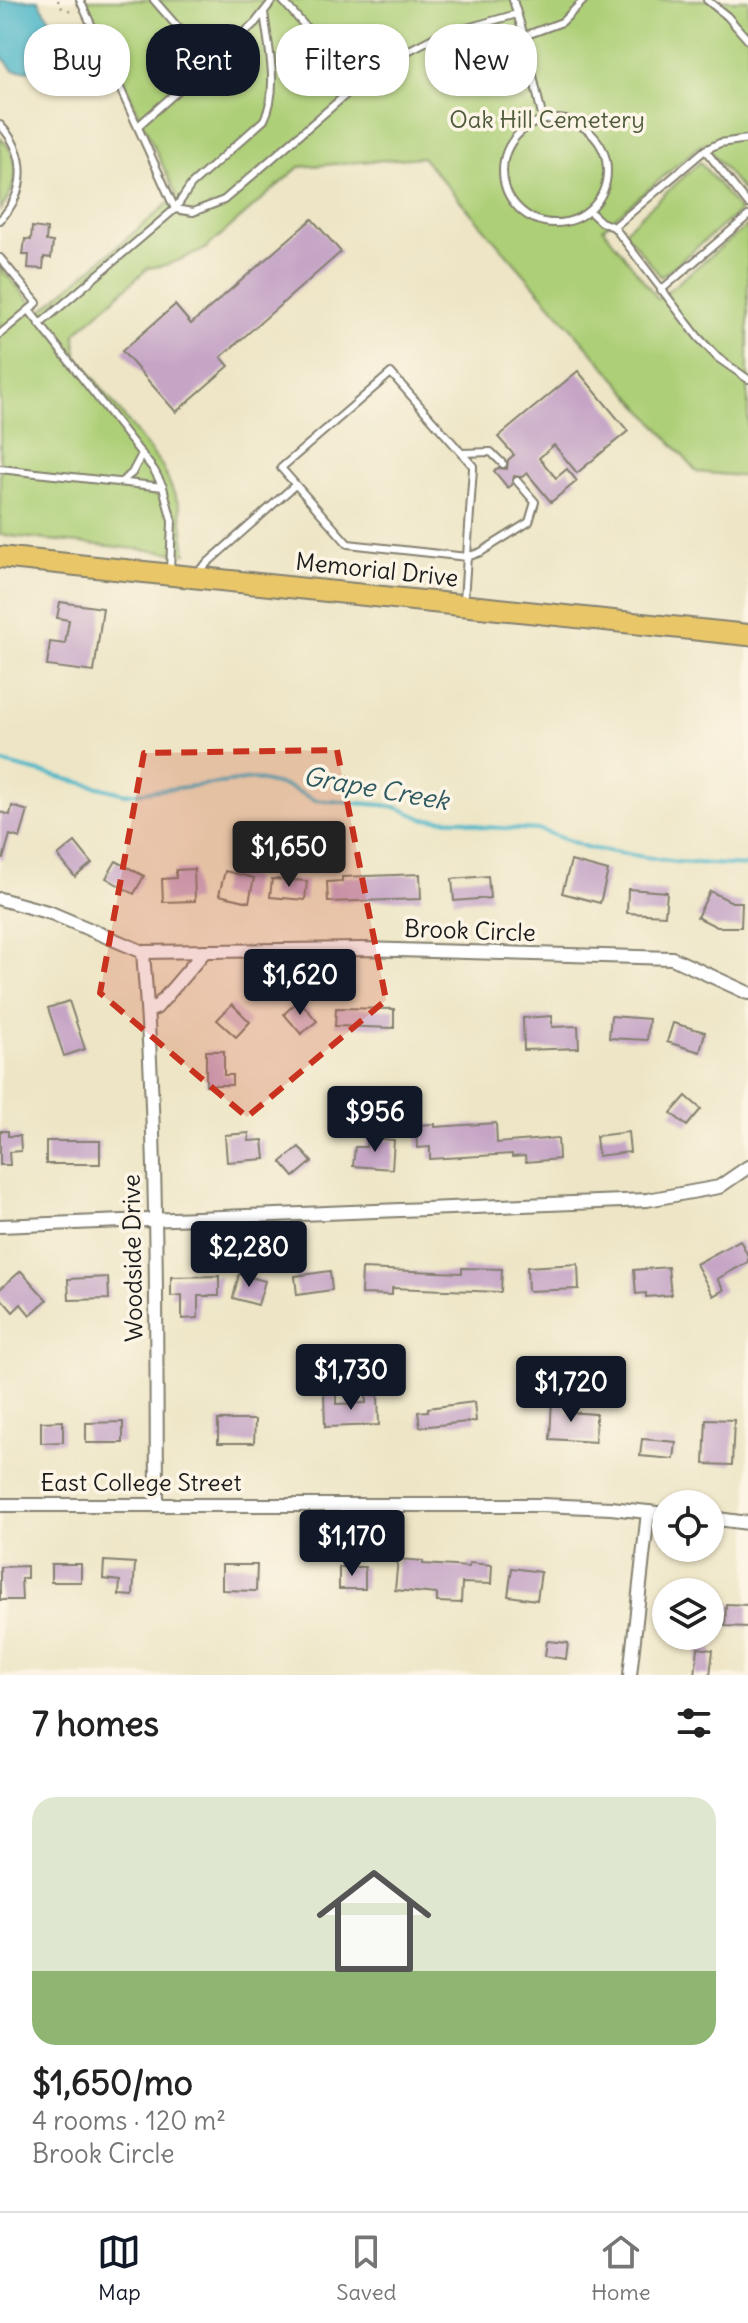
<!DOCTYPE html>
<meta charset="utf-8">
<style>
body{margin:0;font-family:Delius,sans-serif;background:#f2f2f2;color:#222;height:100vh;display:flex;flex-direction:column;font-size:30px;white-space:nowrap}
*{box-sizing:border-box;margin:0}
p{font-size:26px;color:#767676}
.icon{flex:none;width:44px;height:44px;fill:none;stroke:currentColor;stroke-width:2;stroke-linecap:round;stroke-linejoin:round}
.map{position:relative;height:1675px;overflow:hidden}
.drawer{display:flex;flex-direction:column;background:#fff;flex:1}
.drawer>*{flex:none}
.hud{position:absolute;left:24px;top:24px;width:700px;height:72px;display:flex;gap:16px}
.fabs{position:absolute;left:652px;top:1490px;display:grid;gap:16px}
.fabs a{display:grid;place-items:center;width:72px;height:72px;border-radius:50%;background:#fff;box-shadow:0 2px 6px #0004;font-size:40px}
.price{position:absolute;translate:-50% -68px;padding:0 18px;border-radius:8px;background:#111827;color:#fff;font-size:26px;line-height:52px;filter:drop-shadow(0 2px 4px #0008)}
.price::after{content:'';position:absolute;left:50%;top:48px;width:24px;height:18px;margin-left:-12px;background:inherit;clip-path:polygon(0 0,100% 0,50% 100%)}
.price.current{background:#222;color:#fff}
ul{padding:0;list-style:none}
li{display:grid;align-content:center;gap:16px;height:424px;padding:0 32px}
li+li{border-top:2px solid #e0e0e0}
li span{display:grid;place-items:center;height:248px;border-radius:24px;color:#555}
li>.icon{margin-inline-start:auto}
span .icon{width:144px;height:144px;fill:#fffc;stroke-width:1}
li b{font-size:34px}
h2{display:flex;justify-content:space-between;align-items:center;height:96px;padding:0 32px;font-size:34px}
.tag{padding:0 28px;border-radius:32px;background:#fff;box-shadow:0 2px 6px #0004;font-size:28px;line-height:72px}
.tag.current{background:#111827;color:#fff}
.tabs{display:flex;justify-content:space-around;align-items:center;height:112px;border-top:2px solid #e0e0e0;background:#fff;font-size:22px;color:#767676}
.tabs a{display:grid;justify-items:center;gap:4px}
.tabs .current{color:#111827}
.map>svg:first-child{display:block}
.green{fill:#adcf77;stroke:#64764a;stroke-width:2}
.water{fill:#4bb6c8;stroke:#346972;stroke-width:2}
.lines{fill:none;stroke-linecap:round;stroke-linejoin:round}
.stream{stroke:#4bb6c8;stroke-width:4}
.building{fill:#c5a4c6}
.lane-casing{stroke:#848070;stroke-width:10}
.street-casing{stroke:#848070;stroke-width:16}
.primary-casing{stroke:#848070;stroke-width:24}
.path{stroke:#848070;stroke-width:2;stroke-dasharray:2 6;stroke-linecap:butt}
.lane{stroke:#fff;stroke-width:6}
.street{stroke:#fff;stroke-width:12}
.primary{stroke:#e9c769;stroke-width:20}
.marked{fill:#c8321e;fill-opacity:0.2;stroke:#c8321e;stroke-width:6;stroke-dasharray:16 10;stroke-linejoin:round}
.labels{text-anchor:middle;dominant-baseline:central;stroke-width:7;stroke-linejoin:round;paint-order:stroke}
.park-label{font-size:24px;fill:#4f5b3c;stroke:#fcf5e5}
.street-label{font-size:24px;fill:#1c1c1c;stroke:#fcf5e5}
.water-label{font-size:26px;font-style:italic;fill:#2f5a61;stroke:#fcf5e5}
</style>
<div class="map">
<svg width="748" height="1675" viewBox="0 0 748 1675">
<rect width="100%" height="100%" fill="#fcf5e5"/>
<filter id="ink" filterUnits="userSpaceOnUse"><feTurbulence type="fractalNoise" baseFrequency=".0125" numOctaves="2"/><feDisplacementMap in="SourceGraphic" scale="16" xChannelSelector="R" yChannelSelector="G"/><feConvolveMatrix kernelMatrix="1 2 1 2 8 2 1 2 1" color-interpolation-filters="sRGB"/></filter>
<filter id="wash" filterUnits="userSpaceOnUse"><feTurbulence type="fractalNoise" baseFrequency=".006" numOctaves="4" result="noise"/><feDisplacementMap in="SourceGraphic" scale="32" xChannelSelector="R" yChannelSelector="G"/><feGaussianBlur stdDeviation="1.8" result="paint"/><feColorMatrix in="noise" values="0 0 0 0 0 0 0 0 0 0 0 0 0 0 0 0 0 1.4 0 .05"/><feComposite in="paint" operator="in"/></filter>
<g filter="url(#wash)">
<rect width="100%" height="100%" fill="#ede5c5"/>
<!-- green -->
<g class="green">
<path d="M85,0h663v197l-45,-54 -100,85 55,71 90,-74v252l-51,-5 -275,-315 -123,10 -95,83 -37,15 -19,3 -73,66 2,22 85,110 18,41 6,47 -186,-19v-268l40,45 137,-116z"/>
<path d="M0,137c24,24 18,48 0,73z"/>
<path d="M700,162l40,49 -79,66 -37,-46z"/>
</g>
<!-- water -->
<path class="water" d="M0,0h38l22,35 -2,16 -8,13 -13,7 -24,-1 -13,-16z"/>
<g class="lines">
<!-- stream -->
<path class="stream" d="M0,762l126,32 128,-15 34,8 27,13 68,5 16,3 25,11 39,1 20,7 57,3 49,18 87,14 72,4"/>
</g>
<g id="blocks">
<!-- building -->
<g class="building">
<path d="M312,219l29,33 -120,105 8,9 -53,46 -54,-61 53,-46 16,19z"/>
<path d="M32,227l15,2 -1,12 7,1 -2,16 -7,-1 -1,12 -15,-1 1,-13h-6l2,-16 6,1z"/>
<path d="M578,371l50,60 -51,42 -23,-28 -15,13 17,20 11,-9 10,12 -26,21 -24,-29 -5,4 -8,-1 -2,9 -4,3 -14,-17 4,-3 9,1 1,-9 6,-5 -16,-18z"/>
<path d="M60,602l43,6 -9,64 -47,-6 3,-24 15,2 4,-24 -12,-2z"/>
<path d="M12,806l16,5 -8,27 -10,-3 -7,24h-3v-47l10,3z"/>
<path d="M75,842l17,21 -17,14 -17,-21z"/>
<path d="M116,861l28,15 -10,18 -28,-16z"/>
<path d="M571,861l37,10 -8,32 -38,-10z"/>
<path d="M194,869l1,32 -32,1 -1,-23 14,-1v-8z"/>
<path d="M225,871l29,7 -5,24 -30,-7z"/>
<path d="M420,874l1,25 -93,3 -1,-20 15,-1v-4z"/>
<path d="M488,876l2,22 -36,3 -2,-22z"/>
<path d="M272,879l35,2 -2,19 -35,-3z"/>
<path d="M628,889l39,3 -2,23 -38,-2z"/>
<path d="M710,891l22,11h10l-1,25h-24l-20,-10z"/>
<path d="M299,1000l18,21 -16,13 -17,-20z"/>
<path d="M69,1001l16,48 -21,7 -16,-48z"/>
<path d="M232,1004l18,18 -14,15 -19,-17z"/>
<path d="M336,1008l58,1v19l-59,-2z"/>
<path d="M552,1016v11l26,-1 1,22 -55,2 -1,-32z"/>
<path d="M611,1016l38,3 -2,21 -38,-2z"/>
<path d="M673,1023l32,9 -5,20 -33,-10z"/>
<path d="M206,1051h18v24h8v10h-26z"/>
<path d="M686,1096l15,13 -14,17 -16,-13z"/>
<path d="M496,1123l1,20 61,-5 1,21 -33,3 -1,-6 -13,1v-3l-82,5v-12l-13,1 -1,-23 19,-1v3z"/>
<path d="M0,1131h8v5h12l1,15 -12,1 1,13h-10z"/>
<path d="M628,1132l2,20 -32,4 -2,-20z"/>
<path d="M249,1133v8l14,-1 2,19 -38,3 -2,-27z"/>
<path d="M367,1138l27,2 -2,29 -39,-3 2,-19h11z"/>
<rect x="46" y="1141" width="54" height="23"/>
<path d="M299,1147l13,15 -18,15 -13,-15z"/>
<path d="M740,1240l8,16v6l-31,17 7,11 -11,6 -17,-32z"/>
<path d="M578,1264l1,25 -51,2 -1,-24z"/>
<path d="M668,1267l3,28 -25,2v-4l-10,1 -2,-24z"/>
<path d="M462,1268l40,1 -1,23 -109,-4v7l-31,-1 1,-25 100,4z"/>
<path d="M21,1271l26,29 -17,15 -9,-11 -8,8 -13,-15v-8z"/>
<path d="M330,1271l2,19 -35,5 -2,-19z"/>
<path d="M239,1274l26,7 -7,24 -25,-7z"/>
<path d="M219,1276v20h-21v22l-16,1v-24l-11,1v-19z"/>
<path d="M108,1277l1,22 -40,1 -1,-21z"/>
<path d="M336,1392v12l30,-1v-8h12l1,30 -54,2 -1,-34z"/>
<path d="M552,1399l14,1v12l30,2 -1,28 -45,-3z"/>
<path d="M474,1402l2,19 -56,6 -2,-15 10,-1v-3z"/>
<path d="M706,1419l28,1 -2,45 -28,-1z"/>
<path d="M218,1420h37l-1,23h-36z"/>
<path d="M63,1421v21l-22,1v-21z"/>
<path d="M123,1422v21h-37v-20z"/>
<path d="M642,1439l34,3 -2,17 -34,-3z"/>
<path d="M398,1559l25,2v3l46,3v-4l23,2 -1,19 -29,-1 -1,20 -24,-1v-8l-42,-4z"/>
<path d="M104,1561l31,2 -2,33 -14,-1 1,-14 -17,-2z"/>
<rect x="51" y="1564" width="30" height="18"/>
<path d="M222,1565h35l-1,26 -34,-1z"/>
<path d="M27,1566v12h-6l1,22h-22v-33z"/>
<rect x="339" y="1567" width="26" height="22"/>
<path d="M512,1568l29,4 -4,28 -29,-4z"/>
<path d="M726,1604l22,1v22l-23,-1z"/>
<path d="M547,1641l21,2 -2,16 -21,-3z"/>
<path d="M698,1648l15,2 -3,25h-15z"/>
</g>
</g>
</g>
<g filter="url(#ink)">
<use href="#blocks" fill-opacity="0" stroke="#848070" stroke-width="2"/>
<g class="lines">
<!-- lane casing -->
<g class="lane-casing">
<g id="lane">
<path d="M154,0l55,63"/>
<path d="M282,0l75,85 33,-25 45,-23 82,-23"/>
<path d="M513,0l11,36 19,84"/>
<path d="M707,0l20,16 21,24"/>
<path d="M264,12c4,35 16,76 0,108l-73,65 -16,24 18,3 31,-12 133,-115"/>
<path d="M524,36l38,-14 22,-22"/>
<circle cx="555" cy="171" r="52"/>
<path d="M0,125c28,29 27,66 0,95"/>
<path d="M138,126l117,-103 18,-23"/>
<path d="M705,150l43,54"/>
<path d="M589,211l12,11 13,5 91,-77 15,-7 28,-4"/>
<path d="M614,227l84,110 20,21 30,21"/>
<path d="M0,258l37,45 -37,31"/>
<path d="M661,290l87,-74"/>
<path d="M40,324l135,-115 -95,-209"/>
<path d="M462,453l29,-1 12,12"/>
<path d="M0,469l163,18 -9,-17 -125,-160"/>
<path d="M121,482l11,-9 10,-19"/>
<path d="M163,487l9,34 -2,50"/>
<path d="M196,573l99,-88"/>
<path d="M464,600l9,-132v-2l-82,-93 -110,95 67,76 119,13 14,-5 48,-30 6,-20 -18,-21"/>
</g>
</g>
<!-- street casing -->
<g class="street-casing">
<g id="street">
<path d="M0,899l51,14 92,39 219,-3 310,9 76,35"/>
<path d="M143,952c15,183 13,368 14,552"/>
<path d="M148,1011l8,-3 49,-57"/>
<path d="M0,1226l647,-26 72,-13 29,-20"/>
<path d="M0,1505h542l69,3 55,6"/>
<path d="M710,1518l38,5"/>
<path d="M630,1675l18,-163"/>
</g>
</g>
<!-- primary casing -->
<g class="primary-casing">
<path id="primary" d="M0,557l748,78"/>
</g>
<!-- path -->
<path class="path" d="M58,0l2,7 14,5"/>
<!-- lane -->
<use href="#lane" class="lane"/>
<!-- street -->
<use href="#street" class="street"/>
<!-- primary -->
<use href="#primary" class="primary"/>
</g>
</g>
<!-- marked area -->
<path class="marked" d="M337,750l49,250 -139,117 -147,-124 44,-240z"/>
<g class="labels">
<!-- park labels -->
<g class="park-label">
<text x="547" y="119">Oak Hill Cemetery</text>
</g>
<!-- street labels -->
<g class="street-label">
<text transform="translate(377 569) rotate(6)">Memorial Drive</text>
<text transform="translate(470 930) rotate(2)">Brook Circle</text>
<text transform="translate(132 1258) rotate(-91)">Woodside Drive</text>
<text x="141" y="1482">East College Street</text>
</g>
<!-- water labels -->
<g class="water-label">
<text transform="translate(376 788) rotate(10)">Grape Creek</text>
</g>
</g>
</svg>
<div class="fabs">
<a><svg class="icon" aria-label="locate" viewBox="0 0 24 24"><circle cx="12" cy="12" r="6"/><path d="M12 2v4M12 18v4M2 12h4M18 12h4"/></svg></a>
<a><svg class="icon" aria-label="layers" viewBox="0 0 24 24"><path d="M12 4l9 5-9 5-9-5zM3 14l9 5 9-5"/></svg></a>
</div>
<b class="price current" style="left:289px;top:889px">$1,650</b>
<b class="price" style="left:300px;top:1017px">$1,620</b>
<b class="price" style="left:375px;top:1154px">$956</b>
<b class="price" style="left:249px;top:1289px">$2,280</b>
<b class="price" style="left:351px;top:1412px">$1,730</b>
<b class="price" style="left:571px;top:1424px">$1,720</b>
<b class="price" style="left:352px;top:1578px">$1,170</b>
<div class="hud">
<a class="tag">Buy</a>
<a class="tag current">Rent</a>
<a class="tag">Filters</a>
<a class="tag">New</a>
</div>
</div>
<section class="drawer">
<h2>7 homes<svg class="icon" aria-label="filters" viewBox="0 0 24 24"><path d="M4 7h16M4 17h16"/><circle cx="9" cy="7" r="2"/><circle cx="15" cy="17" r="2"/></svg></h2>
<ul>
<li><span style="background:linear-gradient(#dfe7d0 70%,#8fb573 0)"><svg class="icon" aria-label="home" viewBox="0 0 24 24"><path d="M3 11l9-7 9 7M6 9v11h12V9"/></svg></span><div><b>$1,650/mo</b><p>4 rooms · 120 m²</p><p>Brook Circle</p></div></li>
</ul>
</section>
<nav class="tabs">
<a class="current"><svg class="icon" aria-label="map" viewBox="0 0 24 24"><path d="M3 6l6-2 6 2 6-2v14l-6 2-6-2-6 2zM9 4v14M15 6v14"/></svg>Map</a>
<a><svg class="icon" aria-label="saved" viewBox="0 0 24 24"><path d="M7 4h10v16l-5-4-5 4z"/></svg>Saved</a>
<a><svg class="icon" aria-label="home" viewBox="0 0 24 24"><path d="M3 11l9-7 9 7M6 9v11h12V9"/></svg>Home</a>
</nav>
